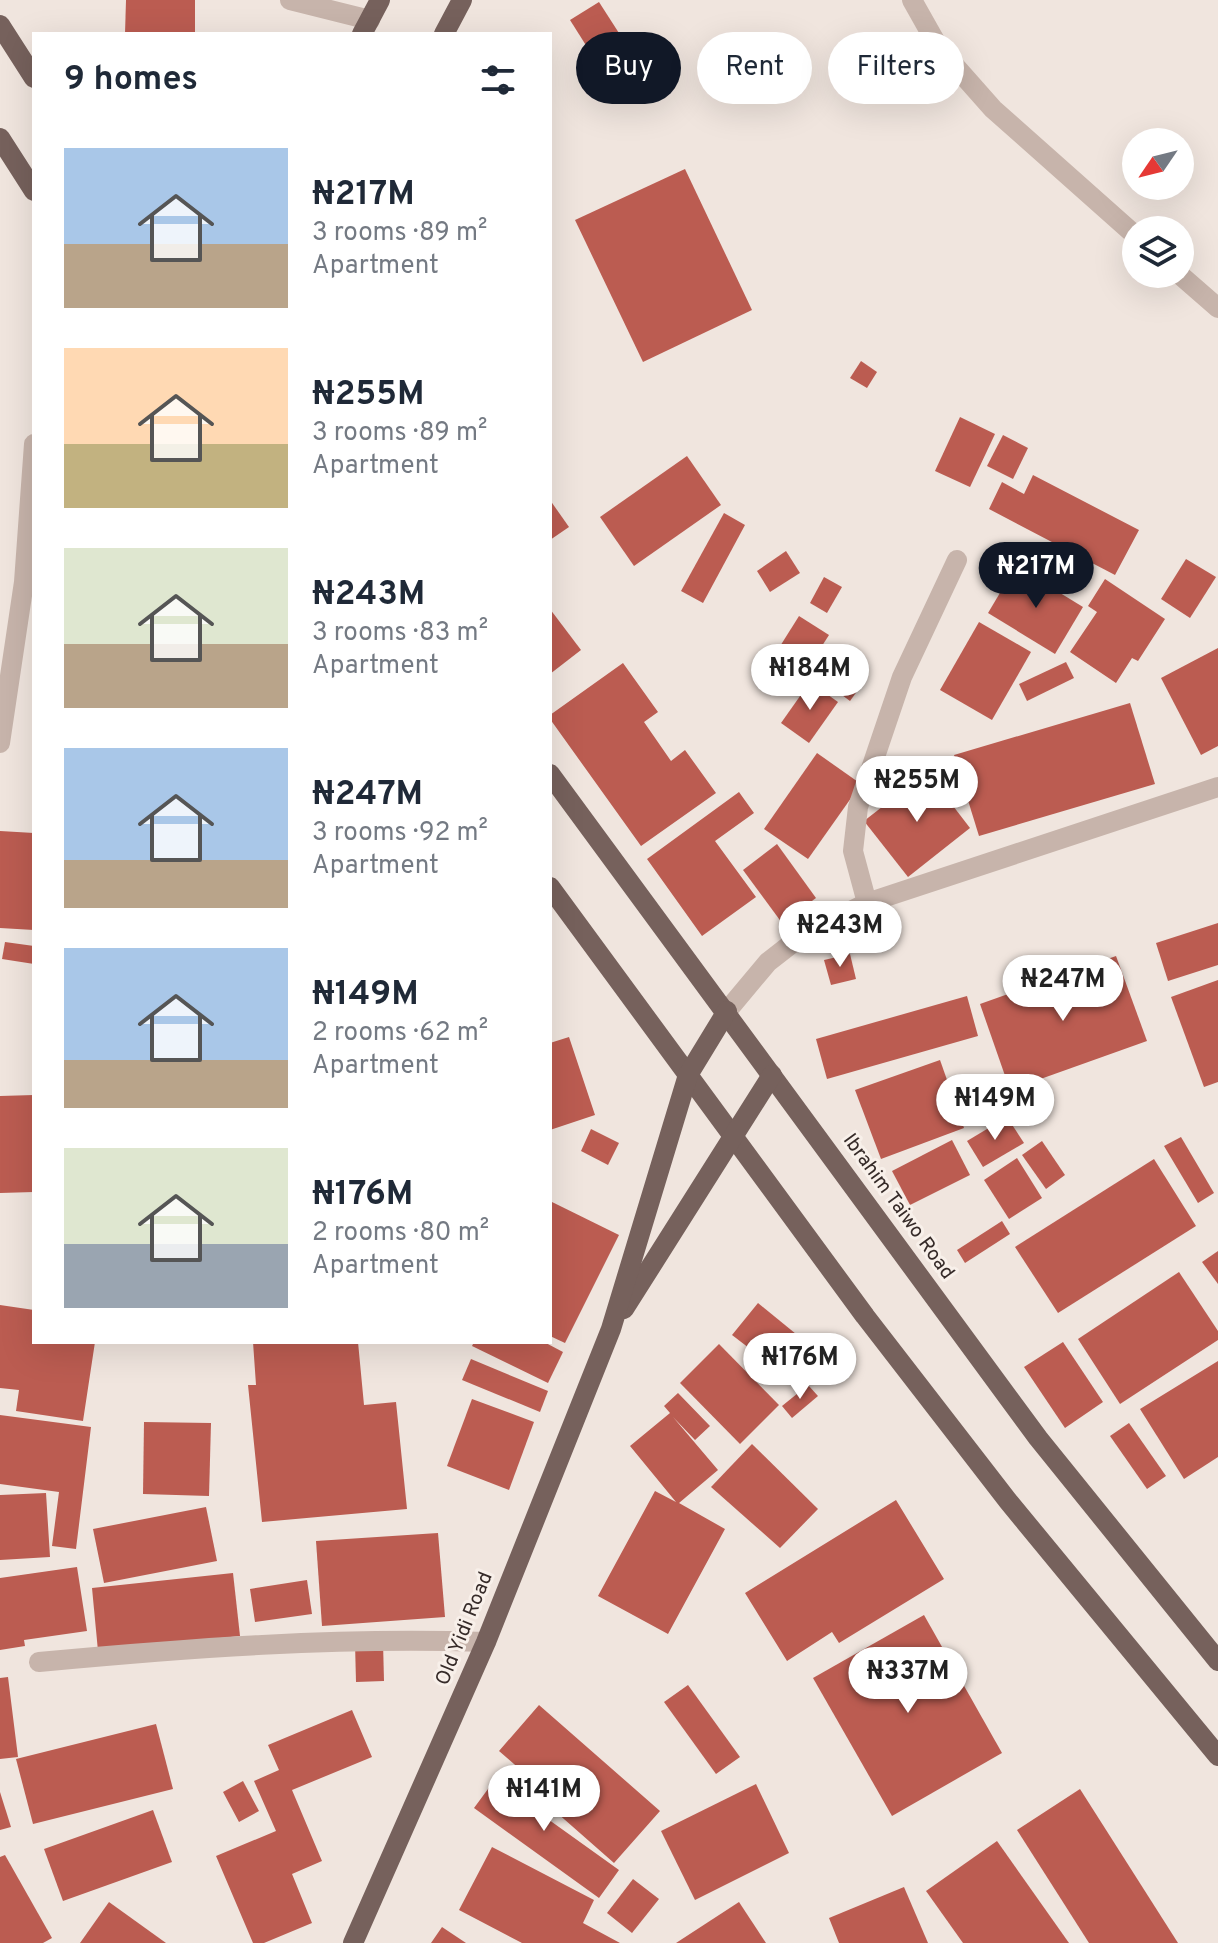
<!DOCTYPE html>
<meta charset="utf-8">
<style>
body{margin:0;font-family:Overpass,sans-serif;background:#f6f6f7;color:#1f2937;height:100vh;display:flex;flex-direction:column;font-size:30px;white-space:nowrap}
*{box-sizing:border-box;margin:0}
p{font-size:26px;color:#747a83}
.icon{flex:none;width:44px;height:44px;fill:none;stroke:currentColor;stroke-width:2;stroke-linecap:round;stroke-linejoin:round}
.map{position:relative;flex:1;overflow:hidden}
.panel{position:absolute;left:32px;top:32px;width:520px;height:1312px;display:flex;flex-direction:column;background:#fff;border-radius:0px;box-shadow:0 8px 32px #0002}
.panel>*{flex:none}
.banner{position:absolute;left:576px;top:32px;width:522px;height:72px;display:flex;gap:16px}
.needle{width:52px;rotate:235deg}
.controls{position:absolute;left:1122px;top:128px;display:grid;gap:16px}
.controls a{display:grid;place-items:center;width:72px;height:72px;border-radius:50%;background:#fff;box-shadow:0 8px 32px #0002;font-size:40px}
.price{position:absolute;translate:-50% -68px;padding:0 18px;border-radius:28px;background:#fff;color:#222;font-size:26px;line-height:52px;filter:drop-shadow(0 2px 4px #0008)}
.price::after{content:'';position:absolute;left:50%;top:48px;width:24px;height:18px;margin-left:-12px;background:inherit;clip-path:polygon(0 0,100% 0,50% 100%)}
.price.current{background:#111827;color:#fff}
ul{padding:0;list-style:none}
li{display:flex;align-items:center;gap:24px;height:200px;padding:0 32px}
li span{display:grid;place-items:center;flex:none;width:224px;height:160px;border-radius:0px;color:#555}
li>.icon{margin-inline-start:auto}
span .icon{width:96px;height:96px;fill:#fffc;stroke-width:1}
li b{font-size:34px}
h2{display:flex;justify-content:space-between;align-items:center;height:96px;padding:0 32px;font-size:34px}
.tag{padding:0 28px;border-radius:36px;background:#fff;box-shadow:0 8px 32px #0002;font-size:28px;line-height:72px}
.tag.current{background:#111827;color:#fff}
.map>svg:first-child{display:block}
.building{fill:#bb5c51}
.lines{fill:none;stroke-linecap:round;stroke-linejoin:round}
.minor{stroke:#c7b4ab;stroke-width:20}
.major{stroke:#76615c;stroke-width:20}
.labels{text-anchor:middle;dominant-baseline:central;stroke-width:6;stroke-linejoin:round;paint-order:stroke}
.street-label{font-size:20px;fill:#362b29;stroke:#f8f0ea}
</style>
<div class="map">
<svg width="1218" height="1943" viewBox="0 0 1218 1943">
<rect width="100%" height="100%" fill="#f0e5de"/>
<!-- building -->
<g class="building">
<path d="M126,0h69v34h-70z"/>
<path d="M599,2l36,56 -29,19 -36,-57z"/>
<path d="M685,169l67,141 -109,52 -68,-142z"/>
<path d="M861,361l16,11 -10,16 -17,-10z"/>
<path d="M960,417l35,17 -25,53 -35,-16z"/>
<path d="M1003,435l25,13 -15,31 -26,-13z"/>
<path d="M687,456l34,49 -87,61 -34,-49z"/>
<path d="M1033,475l106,55 -24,45 -126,-66 13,-27 22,12z"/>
<path d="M550,500l19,27 -19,13z"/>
<path d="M724,513l21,12 -42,78 -22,-12z"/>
<path d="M786,551l14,22 -30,19 -13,-21z"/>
<path d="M1186,559l30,18 -26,41 -29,-19z"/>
<path d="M1016,566l67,41 -28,47 -67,-41z"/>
<path d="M824,577l18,10 -15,26 -17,-10z"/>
<path d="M1105,579l60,40 -27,42 -6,-3 -16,25 -46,-31 27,-40 -9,-6z"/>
<path d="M550,609l31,41 -31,24z"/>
<path d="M799,616l30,19 -32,50 -30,-18z"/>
<path d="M979,622l52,30 -39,68 -52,-30z"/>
<path d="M828,648l40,28 -18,25 -39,-29z"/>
<path d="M1218,648v98l-17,9 -40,-77z"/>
<path d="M1066,662l8,16 -47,23 -8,-17z"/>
<path d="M623,663l35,49 -14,10 27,39 14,-11 31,43 -75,53 -91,-127v-4z"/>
<path d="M810,682l28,20 -29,41 -28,-20z"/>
<path d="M1130,703l25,81 -176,52 -25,-81z"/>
<path d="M817,753l44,31 -53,75 -44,-30z"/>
<path d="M927,772l43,56 -62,49 -44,-56z"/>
<path d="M739,792l15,21 -39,28 41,56 -54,39 -55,-77z"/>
<path d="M0,831l34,2v97l-34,-2z"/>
<path d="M777,844l39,54 -34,25 -39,-53z"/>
<path d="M1218,923v42l-50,16 -12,-38z"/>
<path d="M5,942l29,4v18l-32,-5z"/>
<path d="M850,954l6,25 -25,6 -7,-25z"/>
<path d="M1116,956l31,85 -137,49 -30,-86z"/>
<path d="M1218,980v102l-14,5 -33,-90z"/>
<path d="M967,996l11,40 -151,43 -11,-40z"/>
<path d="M569,1037l26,78 -45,15v-87z"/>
<path d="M940,1060l24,68 -83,31 -26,-69z"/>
<path d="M34,1095v97l-34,1v-97z"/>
<path d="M1007,1117l17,26 -41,24 -16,-26z"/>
<path d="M591,1129l28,14 -11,22 -27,-14z"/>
<path d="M1181,1137l33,56 -16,10 -34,-57z"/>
<path d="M952,1140l18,35 -60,30 -18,-34z"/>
<path d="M1042,1141l23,34 -19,14 -24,-34z"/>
<path d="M1017,1158l25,40 -33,21 -25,-39z"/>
<path d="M1154,1159l42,67 -138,87 -43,-66z"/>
<path d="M550,1201l69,34 -54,108 -15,-7z"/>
<path d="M1002,1221l8,13 -45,29 -8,-13z"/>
<path d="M1218,1251v33l-16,-22z"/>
<path d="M1179,1272l39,59v9l-98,64 -42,-65z"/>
<path d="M758,1303l38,31 -25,31 -39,-30z"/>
<path d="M0,1305l34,5v32h61l-12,79 -67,-10 3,-21 -19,-2z"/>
<path d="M253,1342h105l6,63 32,-3 11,107 -145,13 -14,-137h8z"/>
<path d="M474,1342h70l19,10 -15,31 -76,-37z"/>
<path d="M1063,1342l40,60 -38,26 -41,-61z"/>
<path d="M719,1344l60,61 -39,39 -60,-61z"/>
<path d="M471,1359l77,32 -8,21 -78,-32z"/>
<path d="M1218,1361v96l-34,22 -44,-70z"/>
<path d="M808,1385l10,11 -26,22 -10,-12z"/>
<path d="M678,1393l32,33 -15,14 -22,-23 45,53 -39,33 46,26 -57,105 -70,-38 57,-105 21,11 -46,-56 40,-33 -6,-7z"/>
<path d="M472,1399l62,23 -25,68 -62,-24z"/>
<path d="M0,1415l91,12 -15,122 -24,-3 7,-54 -59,-8z"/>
<path d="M144,1422l67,1 -2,73 -66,-2z"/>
<path d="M1129,1423l37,53 -19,13 -37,-53z"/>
<path d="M752,1444l66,65 -38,39 -69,-61z"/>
<path d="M46,1493l4,64 -50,3v-65z"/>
<path d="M896,1500l48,79 -105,64 -7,-11 -45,29 -42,-68z"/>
<path d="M206,1507l11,54 -113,22 -11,-54z"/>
<path d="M438,1533l7,84 -123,9 -6,-85z"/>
<path d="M77,1567l10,64 -63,9 1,6 -25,4v-72z"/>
<path d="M233,1573l7,63 -142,15 -6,-63z"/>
<path d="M307,1580l5,34 -57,8 -5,-33z"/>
<path d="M924,1615l78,138 -110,63 -79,-138z"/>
<path d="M383,1642l1,39 -28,1 -1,-39z"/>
<path d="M8,1677l10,80 -18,2v-81z"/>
<path d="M688,1685l52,72 -24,17 -52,-72z"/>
<path d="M539,1705l121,106 -46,52 -58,-51 5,-7 -62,-54z"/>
<path d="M352,1710l20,47 -80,33 30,71 -30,13 20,49 -48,20h-11l-37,-87 60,-25 -22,-50 25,-11 -11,-25z"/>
<path d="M156,1724l17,65 -140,35 -17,-65z"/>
<path d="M502,1770l51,36 -8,11 74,53 -20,28 -125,-90z"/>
<path d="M243,1781l16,30 -20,11 -16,-30z"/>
<path d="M756,1784l33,69 -94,47 -34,-69z"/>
<path d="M1080,1789l98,154h-89l-72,-113z"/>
<path d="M0,1792l11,35 -11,3z"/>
<path d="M153,1810l19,52 -109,39 -19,-52z"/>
<path d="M997,1841l72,102h-106l-37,-52z"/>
<path d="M492,1847l102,53 -11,23 37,20h-98l-63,-33z"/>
<path d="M5,1855l47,83 -9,5h-43v-86z"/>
<path d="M633,1879l26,20 -27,34 -25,-20z"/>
<path d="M904,1887l24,56h-89l-10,-25z"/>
<path d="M109,1902l57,41h-86z"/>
<path d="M739,1902l27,41h-90z"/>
<path d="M442,1927l24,16h-35z"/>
</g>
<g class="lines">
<!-- minor -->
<g class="minor">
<path d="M290,0l80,20"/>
<path d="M912,0l27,48 54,61 143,127"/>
<path d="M1179,274l39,34"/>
<path d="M0,743l24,-161 10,-138"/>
<path d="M867,903l-14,-52 5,-44 44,-130 55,-117"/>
<path d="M727,1011l41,-49 36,-28 63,-31 351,-116"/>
<path d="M39,1662c150,-14 297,-25 447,-20"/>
</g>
<!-- major -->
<g class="major">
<path d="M0,25l34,53"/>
<path d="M362,34l18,-34"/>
<path d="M444,34l18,-34"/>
<path d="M0,138l34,53"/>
<path d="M550,774l488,664 180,223"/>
<path d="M550,887l315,429 143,185 210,255"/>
<path d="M624,1309l148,-234"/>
<path d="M353,1943l133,-301 125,-313 77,-254 39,-64"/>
</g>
</g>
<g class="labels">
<!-- street labels -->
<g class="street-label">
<text transform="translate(898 1207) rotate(54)">Ibrahim Taiwo Road</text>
<text transform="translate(465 1629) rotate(-68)">Old Yidi Road</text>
</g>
</g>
</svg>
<div class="controls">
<a><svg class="needle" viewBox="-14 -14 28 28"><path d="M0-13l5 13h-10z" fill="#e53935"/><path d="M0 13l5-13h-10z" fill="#747a83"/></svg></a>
<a><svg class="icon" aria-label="layers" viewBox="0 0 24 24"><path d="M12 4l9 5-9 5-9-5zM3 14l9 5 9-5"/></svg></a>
</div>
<b class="price current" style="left:1036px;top:610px">₦217M</b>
<b class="price" style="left:810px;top:712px">₦184M</b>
<b class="price" style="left:917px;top:824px">₦255M</b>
<b class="price" style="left:840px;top:969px">₦243M</b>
<b class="price" style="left:1063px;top:1023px">₦247M</b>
<b class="price" style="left:995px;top:1142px">₦149M</b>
<b class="price" style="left:800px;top:1401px">₦176M</b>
<b class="price" style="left:908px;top:1715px">₦337M</b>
<b class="price" style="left:544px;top:1833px">₦141M</b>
<div class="banner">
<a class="tag current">Buy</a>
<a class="tag">Rent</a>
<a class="tag">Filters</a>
</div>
<section class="panel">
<h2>9 homes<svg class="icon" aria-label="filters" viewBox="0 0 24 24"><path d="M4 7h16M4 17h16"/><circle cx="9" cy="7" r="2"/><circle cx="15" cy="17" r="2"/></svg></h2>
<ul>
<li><span style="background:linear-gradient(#a9c7e8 60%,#b9a48a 0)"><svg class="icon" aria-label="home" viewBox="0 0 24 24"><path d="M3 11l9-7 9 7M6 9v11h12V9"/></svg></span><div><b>₦217M</b><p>3 rooms · 89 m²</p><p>Apartment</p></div></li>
<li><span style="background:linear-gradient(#ffd9b3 60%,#c2b280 0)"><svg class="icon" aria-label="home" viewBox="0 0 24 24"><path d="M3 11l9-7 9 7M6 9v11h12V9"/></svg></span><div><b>₦255M</b><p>3 rooms · 89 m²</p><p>Apartment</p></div></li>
<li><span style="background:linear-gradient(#dfe7d0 60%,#b9a48a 0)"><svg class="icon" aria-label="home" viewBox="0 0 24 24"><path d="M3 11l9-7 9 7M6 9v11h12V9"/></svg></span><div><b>₦243M</b><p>3 rooms · 83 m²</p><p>Apartment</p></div></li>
<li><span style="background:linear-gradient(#a9c7e8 70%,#b9a48a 0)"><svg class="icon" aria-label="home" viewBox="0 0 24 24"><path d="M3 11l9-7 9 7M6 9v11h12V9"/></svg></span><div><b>₦247M</b><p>3 rooms · 92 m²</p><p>Apartment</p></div></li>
<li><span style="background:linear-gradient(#a9c7e8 70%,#b9a48a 0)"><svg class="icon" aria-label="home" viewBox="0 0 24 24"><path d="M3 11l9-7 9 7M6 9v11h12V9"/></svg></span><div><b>₦149M</b><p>2 rooms · 62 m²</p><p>Apartment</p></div></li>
<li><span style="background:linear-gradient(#dfe7d0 60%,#9aa5b1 0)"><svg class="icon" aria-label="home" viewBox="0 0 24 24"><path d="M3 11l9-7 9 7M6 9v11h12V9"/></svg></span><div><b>₦176M</b><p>2 rooms · 80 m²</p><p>Apartment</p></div></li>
</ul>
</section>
</div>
